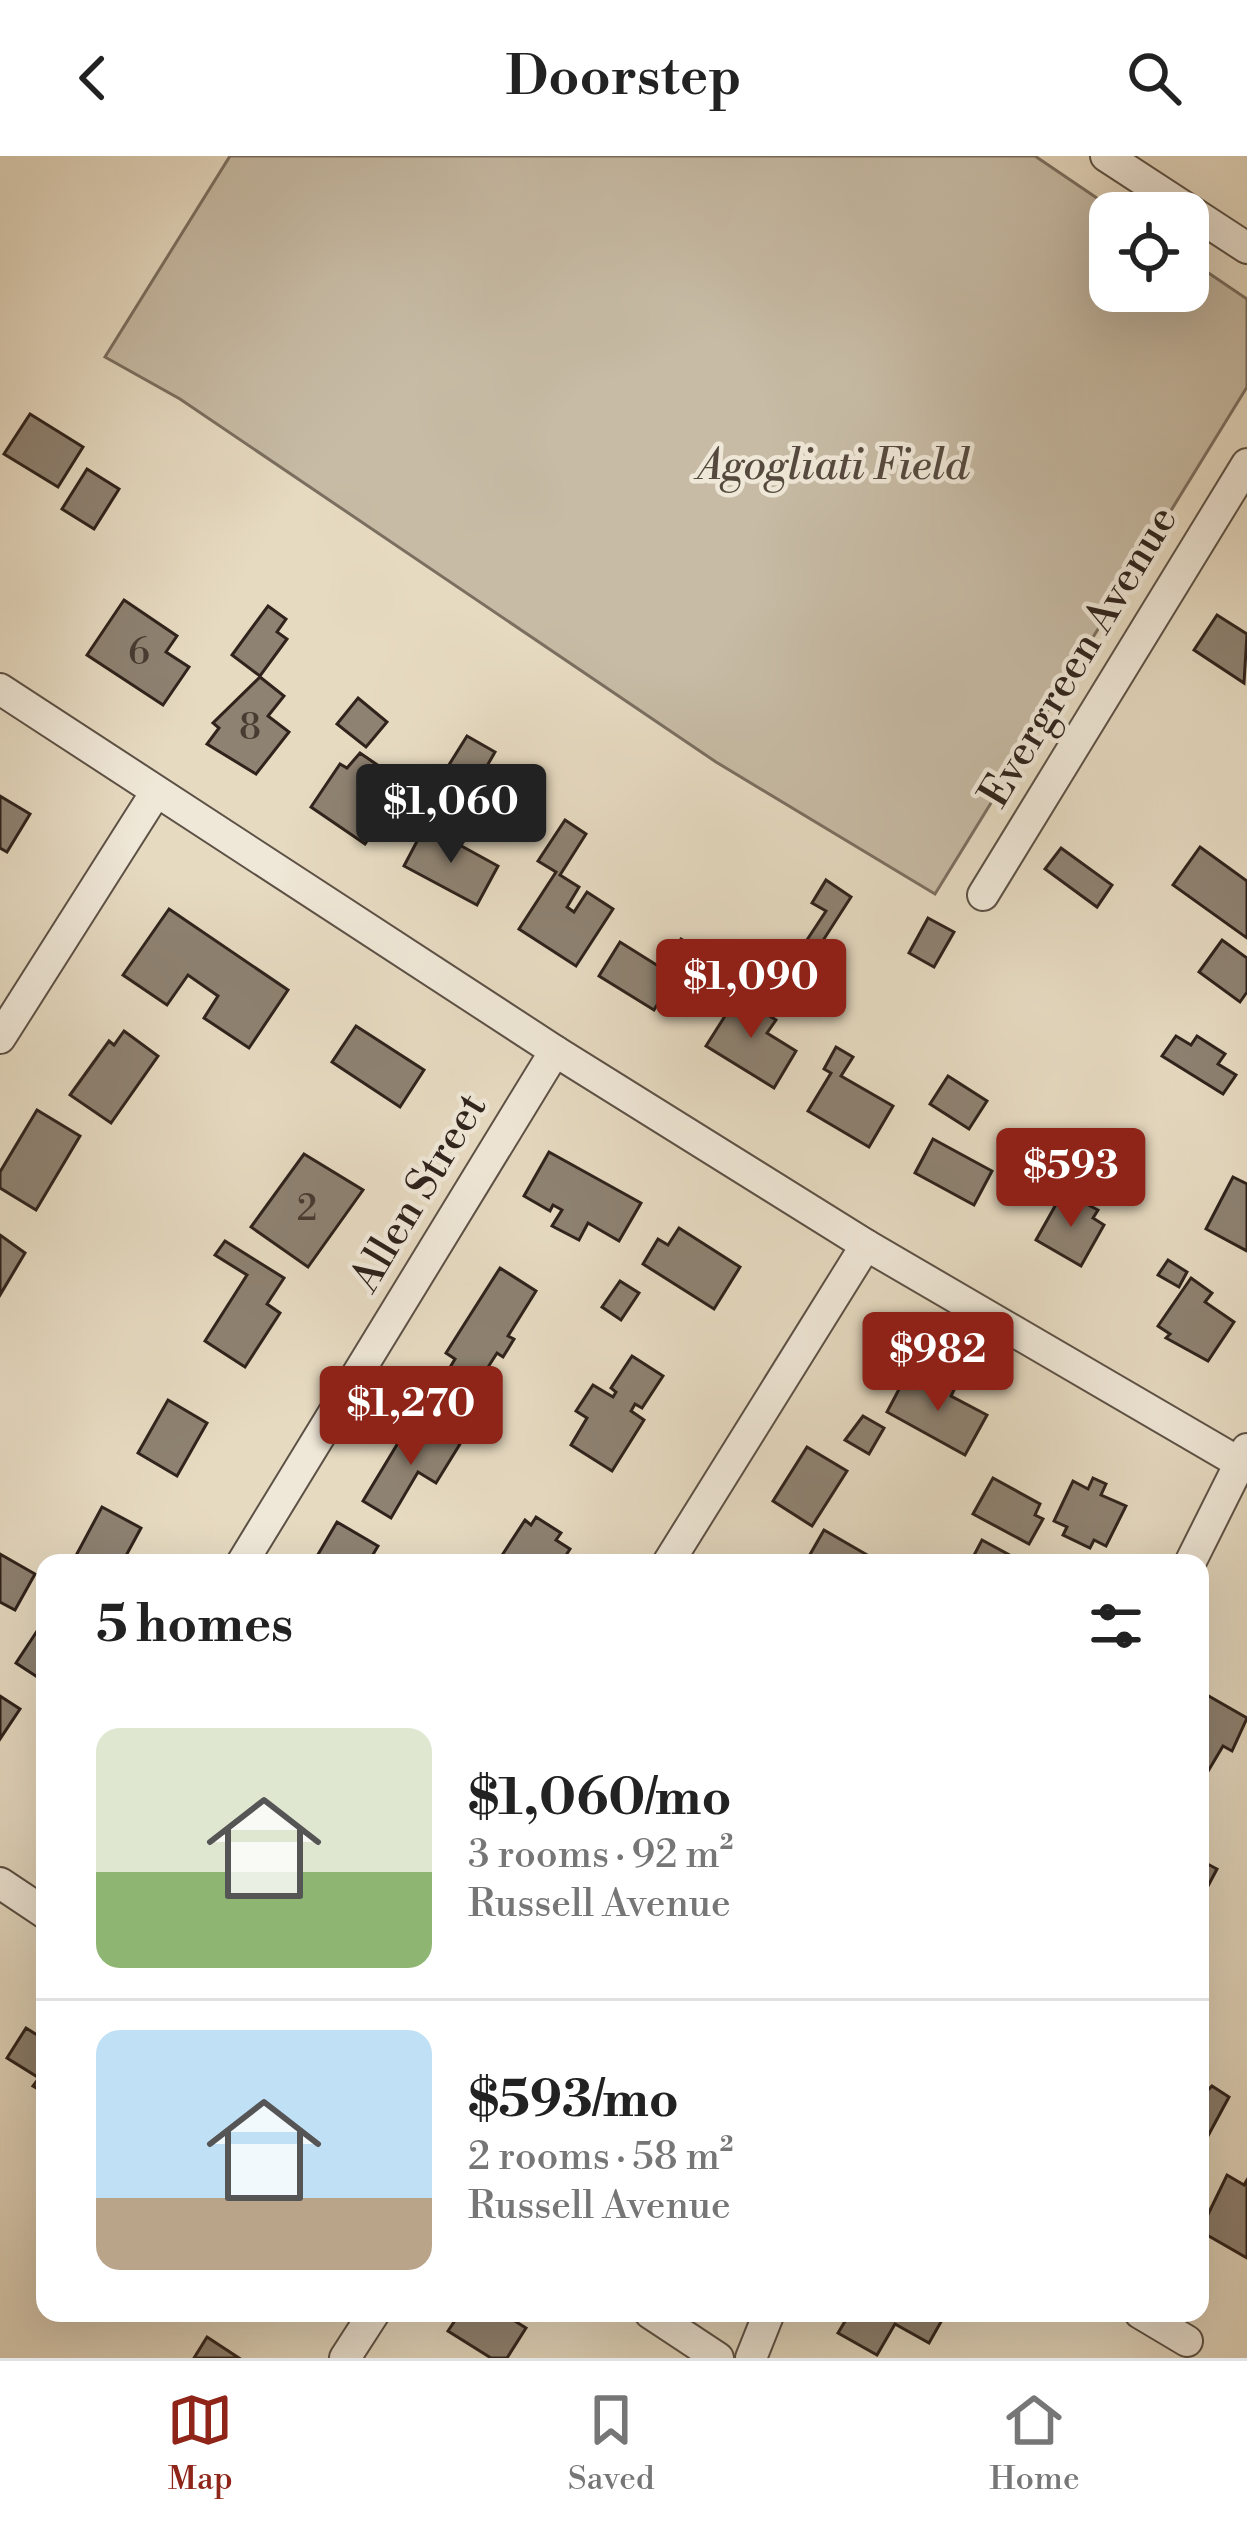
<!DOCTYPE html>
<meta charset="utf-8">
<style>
body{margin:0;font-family:"Libre Bodoni",serif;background:#f6f6f6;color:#222;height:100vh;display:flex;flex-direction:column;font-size:45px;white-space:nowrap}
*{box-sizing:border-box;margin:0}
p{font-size:39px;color:#767676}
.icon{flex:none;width:66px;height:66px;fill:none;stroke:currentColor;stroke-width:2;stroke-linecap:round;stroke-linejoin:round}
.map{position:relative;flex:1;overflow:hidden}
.panel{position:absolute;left:36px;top:1398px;width:1173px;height:768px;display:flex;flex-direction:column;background:#fff;border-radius:24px;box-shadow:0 12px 48px #0002}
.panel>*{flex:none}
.tools{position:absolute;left:1089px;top:36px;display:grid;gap:24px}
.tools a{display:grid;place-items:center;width:120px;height:120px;border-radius:24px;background:#fff;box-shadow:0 12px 48px #0002;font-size:60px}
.price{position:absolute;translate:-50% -102px;padding:0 27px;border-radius:12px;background:#8f2418;color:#fff;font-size:39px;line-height:78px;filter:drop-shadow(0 3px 6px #0008)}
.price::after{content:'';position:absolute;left:50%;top:72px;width:36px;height:27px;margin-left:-18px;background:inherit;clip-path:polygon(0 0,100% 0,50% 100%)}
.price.on{background:#222;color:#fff}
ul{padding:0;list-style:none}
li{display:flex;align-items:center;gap:36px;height:300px;padding:0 60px}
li+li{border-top:3px solid #e0e0e0}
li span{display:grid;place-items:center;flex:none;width:336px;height:240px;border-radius:24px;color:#555}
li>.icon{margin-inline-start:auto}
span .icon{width:144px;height:144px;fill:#fffc;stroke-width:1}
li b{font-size:51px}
h2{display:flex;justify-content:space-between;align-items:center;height:144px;padding:0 60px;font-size:51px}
header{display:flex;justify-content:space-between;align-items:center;height:156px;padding:0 60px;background:#fff;font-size:54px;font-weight:600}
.tab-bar{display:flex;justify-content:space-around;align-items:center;height:168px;border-top:3px solid #e0e0e0;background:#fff;font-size:33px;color:#767676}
.tab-bar a{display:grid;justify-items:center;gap:6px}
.tab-bar .on{color:#8f2418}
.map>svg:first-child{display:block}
.green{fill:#c7bba5;stroke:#7b6f60;stroke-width:3}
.building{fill:#8e8272;stroke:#2f231c;stroke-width:3}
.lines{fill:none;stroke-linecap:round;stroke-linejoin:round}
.street-casing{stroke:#5d5145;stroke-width:34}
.street{stroke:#efe7d7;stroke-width:30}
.labels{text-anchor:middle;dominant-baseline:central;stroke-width:9;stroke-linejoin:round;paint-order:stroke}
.number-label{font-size:36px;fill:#473b32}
.park-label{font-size:42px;font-style:italic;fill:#55493e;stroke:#efe7d7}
.street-label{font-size:42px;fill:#2f231c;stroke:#efe7d7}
</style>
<header><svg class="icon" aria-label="back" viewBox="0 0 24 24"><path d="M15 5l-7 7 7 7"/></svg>Doorstep<svg class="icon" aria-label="search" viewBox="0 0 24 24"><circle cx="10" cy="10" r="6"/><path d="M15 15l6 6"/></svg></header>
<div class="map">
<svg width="1247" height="2202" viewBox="0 0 1247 2202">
<rect width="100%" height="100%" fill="#e6dac1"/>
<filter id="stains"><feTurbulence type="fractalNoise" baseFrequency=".00167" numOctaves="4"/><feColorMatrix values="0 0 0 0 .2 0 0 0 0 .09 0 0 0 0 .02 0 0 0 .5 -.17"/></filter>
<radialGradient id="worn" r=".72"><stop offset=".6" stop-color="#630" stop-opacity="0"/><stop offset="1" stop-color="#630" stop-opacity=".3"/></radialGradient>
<!-- green -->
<path class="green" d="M230,0h805l84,57h-9v78h78v-32l59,40v88l-312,507 -219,-132 -536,-363 -75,-42z"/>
<!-- building -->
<g class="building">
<path d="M30,258l53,33 -25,40 -54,-33z"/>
<path d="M87,313l32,20 -25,40 -32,-20z"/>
<path d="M124,444l53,36 -11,16 23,15 -26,38 -76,-50z"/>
<path d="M268,450l18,13 -9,13 10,7 -27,37 -28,-21z"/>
<path d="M1217,459l30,19 -3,49 -50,-33z"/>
<path d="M260,521l24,19 -16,20 21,16 -33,42 -49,-30 12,-16 -6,-5z"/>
<path d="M358,542l29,24 -21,25 -29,-23z"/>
<path d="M467,580l28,16 -19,33 -29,-17z"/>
<path d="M360,597l35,24 -12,17 11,7 -29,43 -54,-37 29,-43 7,4z"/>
<path d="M0,640l30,18 -23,38 -7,-4z"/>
<path d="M565,664l21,14 -26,41 19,12 -12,20 7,5 13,-20 26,17 -37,57 -57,-37 37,-57 -18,-11z"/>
<path d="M425,670l73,40 -21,39 -73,-39z"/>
<path d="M1200,691l47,34v57l-74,-53z"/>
<path d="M1061,692l51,37 -15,22 -52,-38z"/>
<path d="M826,724l25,17 -47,73 -24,-16 9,-13 12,8 25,-38 -14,-8z"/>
<path d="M169,753l119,81 -39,58 -45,-30 14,-22 -30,-21 -21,30 -44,-30z"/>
<path d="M928,762l26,14 -20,35 -25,-14z"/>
<path d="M681,783l32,20 -20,33 -21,-12 -18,30 -55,-34 21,-34 43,27z"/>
<path d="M1222,784l25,18v34l-7,10 -41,-30z"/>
<path d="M744,830l14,9 -6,10 24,15 -9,13 29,18 -22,37 -68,-42z"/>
<path d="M356,870l68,44 -24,37 -68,-45z"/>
<path d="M124,875l34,25 -47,67 -41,-28 39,-54 5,4z"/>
<path d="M1176,880l15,9 6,-9 28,18 -7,10 18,11 -13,19 -61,-38z"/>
<path d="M836,891l17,10 -12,19 52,30 -24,41 -61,-36 23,-38 -7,-4z"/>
<path d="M948,920l39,25 -18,28 -39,-25z"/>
<path d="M37,954l43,26 -44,74 -36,-22v-16z"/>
<path d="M933,983l59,32 -18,34 -59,-32z"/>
<path d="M1056,987l28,13 -15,33 -29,-13z"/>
<path d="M549,996l92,51 -22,38 -31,-18 -9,17 -27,-14 10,-16 -9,-5 -3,6 -26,-15z"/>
<path d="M304,998l59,36 -55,77 -57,-40z"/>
<path d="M1233,1021l14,7v67l-41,-22z"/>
<path d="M1073,1041l25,13 -5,8 11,7 -23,41 -45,-26 23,-41 10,5z"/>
<path d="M679,1072l61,39 -26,42 -71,-45 15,-25 10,6z"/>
<path d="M0,1079l25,18 -25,42z"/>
<path d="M225,1085l59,37 -17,26 13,9 -35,54 -40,-26 42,-66 -32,-20z"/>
<path d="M1168,1104l19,12 -8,15 -21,-12z"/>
<path d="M500,1112l36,23 -28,45 6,3 -11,18 -6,-4 -21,33 -27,-17 6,-10 -9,-6z"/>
<path d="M1191,1122l21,15 -7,9 29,20 -26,39 -42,-23 4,-4 -12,-8z"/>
<path d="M620,1125l19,12 -18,27 -19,-13z"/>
<path d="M632,1200l31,20 -21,32 -7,-4 -4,7 13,9 -32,51 -41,-26 16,-27 -11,-7 17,-26 20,12 3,-5 -5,-4z"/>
<path d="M906,1220l27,15h11l4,-8 7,5 -4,8 36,19 -22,40 -78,-43z"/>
<path d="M168,1244l39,23 -30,53 -39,-23z"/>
<path d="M863,1260l21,12 -15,26 -24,-14z"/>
<path d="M423,1266l37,22 -24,39 -18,-11 -27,46 -28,-17 35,-58 8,6z"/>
<path d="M807,1291l40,24 -35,55 -39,-25z"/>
<path d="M993,1322l47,26 -5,11 8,4 -14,25 -56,-30z"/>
<path d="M1093,1322l13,6 -5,11 25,11 -20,40 -12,-6 -4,8 -27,-13 4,-8 -13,-6 19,-40 15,8z"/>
<path d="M102,1351l39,21 -19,35h-50z"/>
<path d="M536,1361l25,16 -5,7 14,9 -9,14h-64l28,-43 6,5z"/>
<path d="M337,1366l41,24 -10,17h-55z"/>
<path d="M824,1374l45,26 -4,7h-48l-9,-5z"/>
<path d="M982,1384l33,18 -2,5 -41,-4z"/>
<path d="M0,1398l35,20 -20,36 -15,-8z"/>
<path d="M45,1463v63l-29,-19z"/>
<path d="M1200,1535l47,27 -15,33 -9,-5 -16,27 -7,-4z"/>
<path d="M0,1540l20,13 -20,30z"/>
<path d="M1200,1704l17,9 -17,32z"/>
<path d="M26,1872l19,12v53l-12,-7 6,-8 -32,-20z"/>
<path d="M1212,1930l17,11 -27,50 -2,-49z"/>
<path d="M1227,2019l17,10 3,-5v78l-47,-27z"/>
<path d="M460,2157h42l24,15 -19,30h-16l-43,-27z"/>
<path d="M850,2157h96l-17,30 -34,-19 -18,31 -39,-22z"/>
<path d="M207,2181l32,21h-45z"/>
</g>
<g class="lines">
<!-- street casing -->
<g class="street-casing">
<g id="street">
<path d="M1106,0l141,92"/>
<path d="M0,533l555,362 311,194 374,218"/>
<path d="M983,739l264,-431"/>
<path d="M0,882l156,-246"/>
<path d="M242,1407l313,-512"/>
<path d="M668,1407l198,-318"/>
<path d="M1190,1407l57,-114"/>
<path d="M0,1727l45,30"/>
<path d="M650,2157l68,45"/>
<path d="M1140,2157l47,28"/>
<path d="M345,2202l29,-45"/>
<path d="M751,2202l18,-45"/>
</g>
</g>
<!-- street -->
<use href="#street" class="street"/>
</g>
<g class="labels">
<!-- number labels -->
<g class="number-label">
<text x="139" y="497">6</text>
<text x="250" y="572">8</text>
<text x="307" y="1053">2</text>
</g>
<!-- park labels -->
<g class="park-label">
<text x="833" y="310">Agogliati Field</text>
</g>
<!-- street labels -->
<g class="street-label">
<text transform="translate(1079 501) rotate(-59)">Evergreen Avenue</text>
<text transform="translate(419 1037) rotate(-59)">Allen Street</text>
</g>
</g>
<rect width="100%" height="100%" filter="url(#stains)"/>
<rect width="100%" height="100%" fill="url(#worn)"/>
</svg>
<div class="tools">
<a><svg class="icon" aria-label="locate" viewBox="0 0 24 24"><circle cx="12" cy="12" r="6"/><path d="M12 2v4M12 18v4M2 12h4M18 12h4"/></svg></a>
</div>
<b class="price on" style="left:451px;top:710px">$1,060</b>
<b class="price" style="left:751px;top:885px">$1,090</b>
<b class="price" style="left:1071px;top:1074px">$593</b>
<b class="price" style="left:938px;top:1258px">$982</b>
<b class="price" style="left:411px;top:1312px">$1,270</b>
<section class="panel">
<h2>5 homes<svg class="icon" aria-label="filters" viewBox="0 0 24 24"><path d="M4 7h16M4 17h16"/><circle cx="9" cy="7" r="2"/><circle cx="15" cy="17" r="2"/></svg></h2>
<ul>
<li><span style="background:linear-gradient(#dfe7d0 60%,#8fb573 0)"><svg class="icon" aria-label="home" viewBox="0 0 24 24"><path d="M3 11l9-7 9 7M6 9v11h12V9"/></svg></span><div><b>$1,060/mo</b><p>3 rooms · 92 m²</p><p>Russell Avenue</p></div></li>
<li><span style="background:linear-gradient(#bfe0f5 70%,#b9a48a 0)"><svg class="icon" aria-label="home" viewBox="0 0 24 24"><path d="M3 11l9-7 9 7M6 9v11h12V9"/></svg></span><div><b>$593/mo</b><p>2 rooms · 58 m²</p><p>Russell Avenue</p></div></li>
</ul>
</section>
</div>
<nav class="tab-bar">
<a class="on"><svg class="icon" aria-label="map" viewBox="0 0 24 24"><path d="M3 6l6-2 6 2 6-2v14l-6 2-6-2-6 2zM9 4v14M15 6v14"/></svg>Map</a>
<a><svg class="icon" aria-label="saved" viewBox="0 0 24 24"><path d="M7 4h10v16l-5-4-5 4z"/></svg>Saved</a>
<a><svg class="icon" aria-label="home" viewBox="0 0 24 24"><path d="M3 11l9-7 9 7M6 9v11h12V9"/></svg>Home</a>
</nav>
